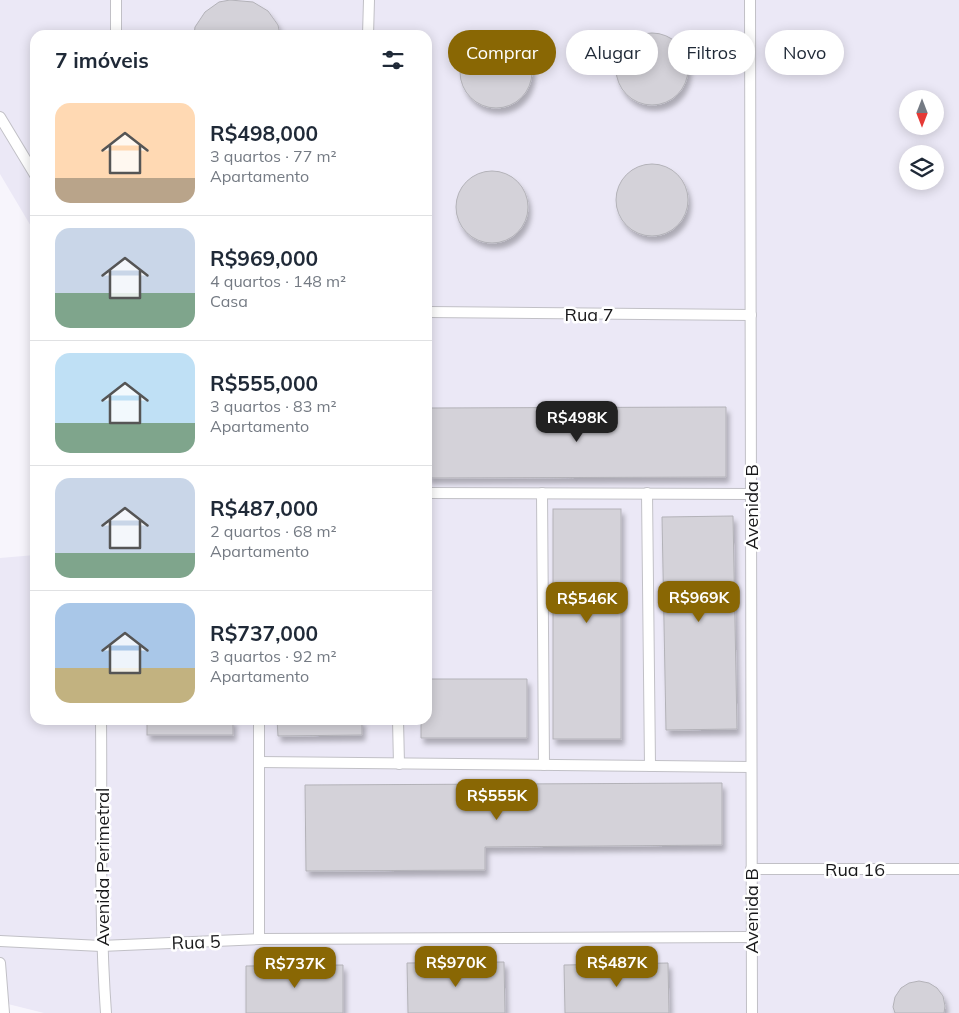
<!DOCTYPE html>
<html lang="pt">
<meta charset="utf-8">
<style>
body{margin:0;font-family:Mulish,sans-serif;background:#f2f2f3;color:#1f2937;height:100vh;display:flex;flex-direction:column;font-size:19px;white-space:nowrap}
*{box-sizing:border-box;margin:0}
p{font-size:16px;color:#747a83}
.icon{flex:none;width:28px;height:28px;fill:none;stroke:currentColor;stroke-width:2;stroke-linecap:round;stroke-linejoin:round}
.map{position:relative;flex:1;overflow:hidden}
.details{position:absolute;left:30px;top:30px;width:402px;height:695px;display:flex;flex-direction:column;background:#fff;border-radius:15px;box-shadow:0 2px 12px #0003}
.details>*{flex:none}
.guide{position:absolute;left:448px;top:30px;width:436px;height:45px;display:flex;gap:10px}
.needle{width:32px;rotate:180deg}
.fabs{position:absolute;left:899px;top:90px;display:grid;gap:10px}
.fabs a{display:grid;place-items:center;width:45px;height:45px;border-radius:50%;background:#fff;box-shadow:0 2px 12px #0003;font-size:25px}
.price{position:absolute;translate:-50% -42px;padding:0 11px;border-radius:10px;background:#896704;color:#fff;font-size:16px;line-height:32px;filter:drop-shadow(0 1px 2px #0008)}
.price::after{content:'';position:absolute;left:50%;top:30px;width:15px;height:11px;margin-left:-8px;background:inherit;clip-path:polygon(0 0,100% 0,50% 100%)}
.price.selected{background:#222;color:#fff}
ul{padding:0;list-style:none}
li{display:flex;align-items:center;gap:15px;height:125px;padding:0 25px}
li+li{border-top:1px solid #e0e1e3}
li span{display:grid;place-items:center;flex:none;width:140px;height:100px;border-radius:15px;color:#555}
li>.icon{margin-inline-start:auto}
span .icon{width:60px;height:60px;fill:#fffc;stroke-width:1}
li b{font-size:21px}
h2{display:flex;justify-content:space-between;align-items:center;height:60px;padding:0 25px;font-size:21px}
.tag{padding:0 18px;border-radius:22px;background:#fff;box-shadow:0 2px 12px #0003;font-size:18px;line-height:45px}
.tag.selected{background:#896704;color:#fff}
.map>svg:first-child{display:block}
.built{fill:#ebe8f6;fill-rule:evenodd}
.building{fill:#d4d2d9;stroke:#b3b2b8;filter:url(#shadow)}
.lines{fill:none;stroke-linecap:round;stroke-linejoin:round}
.lane-casing{stroke:#c1c0c6;stroke-width:12}
.lane{stroke:#fff;stroke-width:10}
.labels{text-anchor:middle;dominant-baseline:central;stroke-width:5;stroke-linejoin:round;paint-order:stroke}
.street-label{font-size:18px;fill:#18181a;stroke:#fff}
</style>
<div class="map">
<svg width="959" height="1013" viewBox="0 0 959 1013">
<defs>
<filter id="shadow"><feDropShadow dx="3" dy="5.5" stdDeviation="2.5" flood-color="#0004"/></filter>
</defs>
<rect width="100%" height="100%" fill="#f7f5fc"/>
<!-- built -->
<path class="built" d="M0,0h959v1013h-915l-44,-11v-444l35,-3v165h393v-685h-393v198l-35,-59zM908,99h27v27h-27zM908,154h27v27h-27z"/>
<!-- building -->
<g class="building">
<path d="M230,0l23,2 15,9 10,14 2,10h-86l1,-8 10,-15 14,-10z"/>
<circle cx="652" cy="69" r="36"/>
<circle cx="496" cy="72" r="36"/>
<circle cx="652" cy="200" r="36"/>
<circle cx="492" cy="207" r="36"/>
<path d="M726,407v70l-298,1v-70z"/>
<rect x="553" y="509" width="68" height="230"/>
<path d="M733,516l4,213 -71,1 -4,-213z"/>
<path d="M428,679h99v59h-106v-18h7z"/>
<rect x="147" y="720" width="86" height="15"/>
<path d="M277,720h85v15l-84,1z"/>
<path d="M722,783v62l-237,2v23l-179,1 -1,-86z"/>
<path d="M504,962l1,51h-97l-1,-50z"/>
<path d="M668,963l1,50h-104l-1,-48z"/>
<path d="M343,965v48h-97v-47z"/>
<path d="M919,981l10,2 8,5 6,8 2,10 -1,7h-49l-2,-6 2,-10 6,-9 8,-5z"/>
</g>
<g class="lines">
<!-- lane casing -->
<g class="lane-casing">
<g id="lane">
<path d="M116,0v35"/>
<path d="M750,0l2,1013"/>
<path d="M368,35l1,-35"/>
<path d="M0,117l35,58"/>
<path d="M428,312l323,3"/>
<path d="M428,493l323,1"/>
<path d="M542,493l2,272"/>
<path d="M647,493l3,273"/>
<path d="M101,720c1,98 -2,196 5,293"/>
<path d="M398,720l1,44"/>
<path d="M259,762l492,5"/>
<path d="M751,869h208"/>
<path d="M259,939v-219"/>
<path d="M0,941l101,5 158,-7 492,-2"/>
<path d="M0,963l4,50"/>
</g>
</g>
<!-- lane -->
<use href="#lane" class="lane"/>
</g>
<g class="labels">
<!-- street labels -->
<g class="street-label">
<text x="589" y="314">Rua 7</text>
<text transform="translate(751 507) rotate(-90)">Avenida B</text>
<text transform="translate(102 867) rotate(-90)">Avenida Perimetral</text>
<text x="855" y="869">Rua 16</text>
<text transform="translate(751 911) rotate(-90)">Avenida B</text>
<text transform="translate(196 942) rotate(-2)">Rua 5</text>
</g>
</g>
</svg>
<div class="fabs">
<a><svg class="needle" viewBox="-14 -14 28 28"><path d="M0-13l5 13h-10z" fill="#e53935"/><path d="M0 13l5-13h-10z" fill="#747a83"/></svg></a>
<a><svg class="icon" aria-label="layers" viewBox="0 0 24 24"><path d="M12 4l9 5-9 5-9-5zM3 14l9 5 9-5"/></svg></a>
</div>
<b class="price selected" style="left:577px;top:443px">R$498K</b>
<b class="price" style="left:699px;top:623px">R$969K</b>
<b class="price" style="left:587px;top:624px">R$546K</b>
<b class="price" style="left:497px;top:821px">R$555K</b>
<b class="price" style="left:456px;top:988px">R$970K</b>
<b class="price" style="left:617px;top:988px">R$487K</b>
<b class="price" style="left:295px;top:989px">R$737K</b>
<div class="guide">
<a class="tag selected">Comprar</a>
<a class="tag">Alugar</a>
<a class="tag">Filtros</a>
<a class="tag">Novo</a>
</div>
<section class="details">
<h2>7 imóveis<svg class="icon" aria-label="filters" viewBox="0 0 24 24"><path d="M4 7h16M4 17h16"/><circle cx="9" cy="7" r="2"/><circle cx="15" cy="17" r="2"/></svg></h2>
<ul>
<li><span style="background:linear-gradient(#ffd9b3 75%,#b9a48a 0)"><svg class="icon" aria-label="home" viewBox="0 0 24 24"><path d="M3 11l9-7 9 7M6 9v11h12V9"/></svg></span><div><b>R$498,000</b><p>3 quartos · 77 m²</p><p>Apartamento</p></div></li>
<li><span style="background:linear-gradient(#c9d6e8 65%,#7fa58c 0)"><svg class="icon" aria-label="home" viewBox="0 0 24 24"><path d="M3 11l9-7 9 7M6 9v11h12V9"/></svg></span><div><b>R$969,000</b><p>4 quartos · 148 m²</p><p>Casa</p></div></li>
<li><span style="background:linear-gradient(#bfe0f5 70%,#7fa58c 0)"><svg class="icon" aria-label="home" viewBox="0 0 24 24"><path d="M3 11l9-7 9 7M6 9v11h12V9"/></svg></span><div><b>R$555,000</b><p>3 quartos · 83 m²</p><p>Apartamento</p></div></li>
<li><span style="background:linear-gradient(#c9d6e8 75%,#7fa58c 0)"><svg class="icon" aria-label="home" viewBox="0 0 24 24"><path d="M3 11l9-7 9 7M6 9v11h12V9"/></svg></span><div><b>R$487,000</b><p>2 quartos · 68 m²</p><p>Apartamento</p></div></li>
<li><span style="background:linear-gradient(#a9c7e8 65%,#c2b280 0)"><svg class="icon" aria-label="home" viewBox="0 0 24 24"><path d="M3 11l9-7 9 7M6 9v11h12V9"/></svg></span><div><b>R$737,000</b><p>3 quartos · 92 m²</p><p>Apartamento</p></div></li>
</ul>
</section>
</div>
